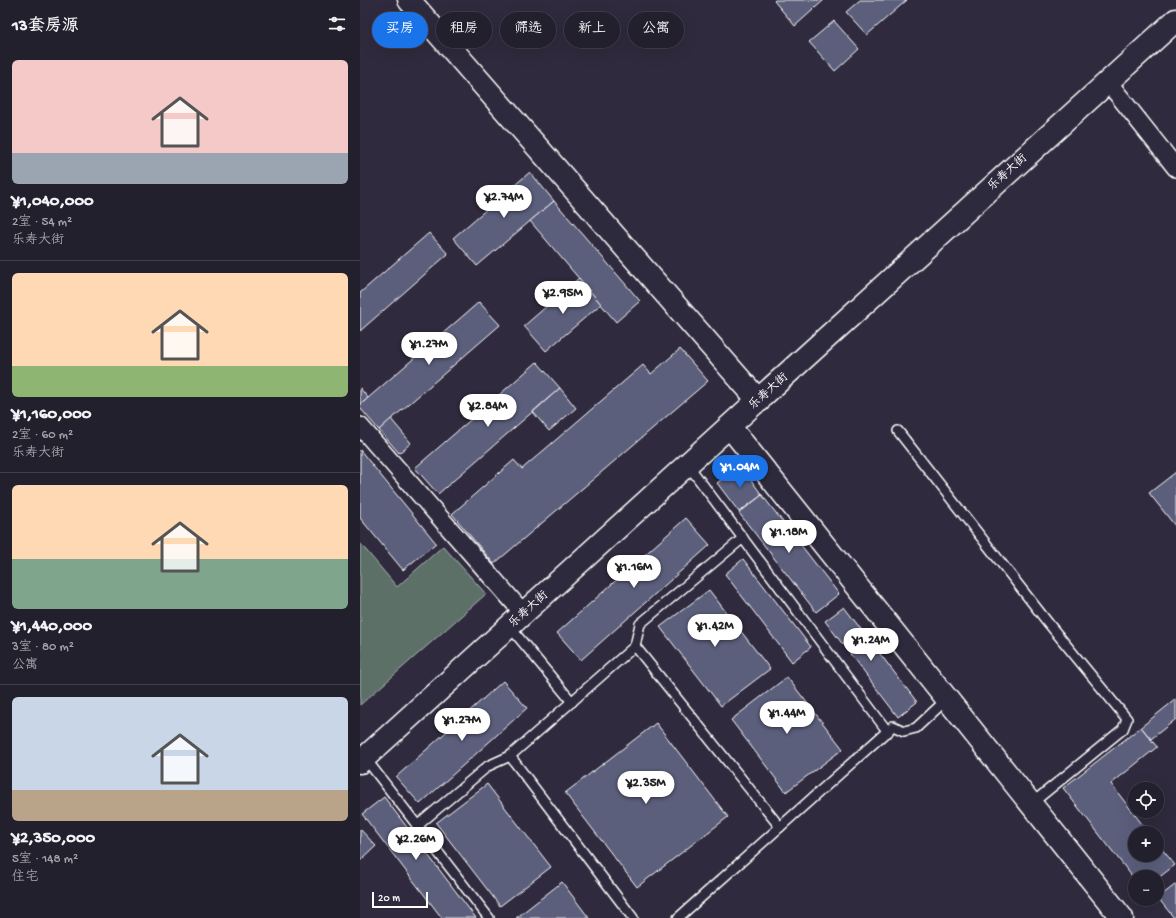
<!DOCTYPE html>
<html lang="zh">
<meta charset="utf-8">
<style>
body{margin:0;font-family:"Gochi Hand","LXGW WenKai TC",sans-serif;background:#2b2836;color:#f1f3f6;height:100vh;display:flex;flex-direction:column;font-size:15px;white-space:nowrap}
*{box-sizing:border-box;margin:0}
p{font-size:13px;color:#a3a3aa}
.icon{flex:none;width:22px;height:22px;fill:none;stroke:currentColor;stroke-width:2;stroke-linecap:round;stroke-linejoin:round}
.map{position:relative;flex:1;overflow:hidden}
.details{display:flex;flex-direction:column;background:#23202e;width:360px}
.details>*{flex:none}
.hud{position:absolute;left:12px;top:12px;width:380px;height:36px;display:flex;gap:8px}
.controls{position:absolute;left:768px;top:782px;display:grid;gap:8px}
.controls a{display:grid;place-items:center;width:36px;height:36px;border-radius:50%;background:#23202e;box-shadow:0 4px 16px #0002,0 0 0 1px #403e4a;font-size:20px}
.scale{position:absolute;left:12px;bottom:10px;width:56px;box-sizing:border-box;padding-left:4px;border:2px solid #fff;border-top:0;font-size:11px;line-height:14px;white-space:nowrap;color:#fff;-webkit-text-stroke:3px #2f2a3d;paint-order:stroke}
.price{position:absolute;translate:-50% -34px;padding:0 9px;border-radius:14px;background:#fff;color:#222;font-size:13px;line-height:26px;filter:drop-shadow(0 1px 2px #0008)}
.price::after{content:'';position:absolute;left:50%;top:24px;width:12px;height:9px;margin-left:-6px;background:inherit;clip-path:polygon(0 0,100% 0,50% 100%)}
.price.current{background:#1a73e8;color:#fff}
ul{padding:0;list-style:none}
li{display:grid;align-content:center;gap:8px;height:212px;padding:0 12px}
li+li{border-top:1px solid #403e4a}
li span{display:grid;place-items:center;height:124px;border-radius:6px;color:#555}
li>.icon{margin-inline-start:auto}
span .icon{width:72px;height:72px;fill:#fffc;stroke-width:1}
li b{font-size:17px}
h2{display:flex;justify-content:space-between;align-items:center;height:48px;padding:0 12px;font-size:17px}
.chip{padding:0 14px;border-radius:18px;background:#23202e;box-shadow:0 4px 16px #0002,0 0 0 1px #403e4a;font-size:14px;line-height:36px}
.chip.current{background:#1a73e8;color:#fff}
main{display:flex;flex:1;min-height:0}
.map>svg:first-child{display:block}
.green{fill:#5c6f68;stroke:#aeb7b4}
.building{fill:#5b5f7c;stroke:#fff}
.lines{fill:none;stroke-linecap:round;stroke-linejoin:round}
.service-casing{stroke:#fff;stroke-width:12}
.minor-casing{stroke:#fff;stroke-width:20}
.tertiary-casing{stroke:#fff;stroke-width:25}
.secondary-casing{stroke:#fff;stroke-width:25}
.service{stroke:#2f2a3d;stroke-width:9}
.minor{stroke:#2f2a3d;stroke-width:17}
.tertiary{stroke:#2f2a3d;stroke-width:22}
.secondary{stroke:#2f2a3d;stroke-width:22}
.labels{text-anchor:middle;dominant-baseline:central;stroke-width:3;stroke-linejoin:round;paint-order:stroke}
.street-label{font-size:12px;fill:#fff;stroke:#2f2a3d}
</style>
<main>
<section class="details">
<h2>13套房源<svg class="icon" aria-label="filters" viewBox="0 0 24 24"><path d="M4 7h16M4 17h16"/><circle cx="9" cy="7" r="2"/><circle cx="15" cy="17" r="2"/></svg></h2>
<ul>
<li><span style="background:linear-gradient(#f6c9c9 75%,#9aa5b1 0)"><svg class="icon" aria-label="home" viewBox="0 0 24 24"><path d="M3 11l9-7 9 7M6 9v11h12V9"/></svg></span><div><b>¥1,040,000</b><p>2室 · 54 m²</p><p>乐寿大街</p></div></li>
<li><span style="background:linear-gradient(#ffd9b3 75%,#8fb573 0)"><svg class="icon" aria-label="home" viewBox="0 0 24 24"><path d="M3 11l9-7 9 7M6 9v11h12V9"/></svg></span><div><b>¥1,160,000</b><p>2室 · 60 m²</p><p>乐寿大街</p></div></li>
<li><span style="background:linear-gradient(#ffd9b3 60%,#7fa58c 0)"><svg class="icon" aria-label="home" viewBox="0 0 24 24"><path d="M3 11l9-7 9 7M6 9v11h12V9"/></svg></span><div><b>¥1,440,000</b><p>3室 · 80 m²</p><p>公寓</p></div></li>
<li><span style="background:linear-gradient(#c9d6e8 75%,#b9a48a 0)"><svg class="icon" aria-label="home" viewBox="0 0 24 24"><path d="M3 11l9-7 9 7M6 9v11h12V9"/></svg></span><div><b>¥2,350,000</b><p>5室 · 148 m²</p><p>住宅</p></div></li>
</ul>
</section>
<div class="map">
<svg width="816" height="918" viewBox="0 0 816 918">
<rect width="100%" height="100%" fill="#2f2a3d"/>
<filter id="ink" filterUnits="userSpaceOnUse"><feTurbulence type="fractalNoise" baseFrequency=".025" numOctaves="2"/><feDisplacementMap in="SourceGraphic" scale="8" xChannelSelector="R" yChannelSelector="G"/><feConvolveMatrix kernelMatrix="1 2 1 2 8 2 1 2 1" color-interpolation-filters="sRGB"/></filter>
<g filter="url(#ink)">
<!-- green -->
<path class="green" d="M0,543l37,44 46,-41 43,48 -126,111z"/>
<!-- building -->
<g class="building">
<path d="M415,0h49l-29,26 -21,-25z"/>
<path d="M500,0h47l-40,35 -21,-23z"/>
<path d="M474,21l25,28 -24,22 -26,-29z"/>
<path d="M170,172l24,29 -77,65 -24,-28z"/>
<path d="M194,201l86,100 -24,21 -86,-101z"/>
<path d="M69,233l19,21 -88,77v-38z"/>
<path d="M219,278l22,26 -55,47 -22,-25z"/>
<path d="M119,302l21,23 -121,105 -19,-22v-3z"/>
<path d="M320,349l28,32 -214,183 -42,-50 62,-54 8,9 121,-104 8,9z"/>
<path d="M177,362l23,26 -122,106 -23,-26z"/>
<path d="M0,388l8,10 -8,7z"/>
<path d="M200,388l16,20 -27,23 -16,-19z"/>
<path d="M31,419l20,24 -12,10 -20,-23z"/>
<path d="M0,450l76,93 -33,27 -43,-52z"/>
<path d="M380,465l22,30 -23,17 -22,-29z"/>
<path d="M816,472v55l-27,-34z"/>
<path d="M402,495l77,99 -23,18 -77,-99z"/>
<path d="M326,518l24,27 -129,115 -24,-27z"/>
<path d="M383,559l68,88 -19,15 -67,-88z"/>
<path d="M349,590l61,79 -49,37 -61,-79z"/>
<path d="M484,607l73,95 -19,15 -73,-96z"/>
<path d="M427,677l56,72 -57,43 -55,-72z"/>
<path d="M143,681l24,27 -107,96 -24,-27z"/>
<path d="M816,699v20l-25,20 -10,-12z"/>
<path d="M296,723l72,94 -91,70 -72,-94z"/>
<path d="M781,727l16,20 -46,37 38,49h-14v22h22v-12l18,22 -18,14v-2h-22v3l-72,-92z"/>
<path d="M127,784l64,83 -51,39 -64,-83z"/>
<path d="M24,797l92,121h-34l-80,-104z"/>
<path d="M0,829l16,17 -16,15z"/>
<path d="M202,882l27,36h-73z"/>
<path d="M816,884v34h-2l-16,-20z"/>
</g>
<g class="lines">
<!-- service casing -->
<g class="service-casing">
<g id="service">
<path d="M538,431l151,193 78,95 -4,10 -92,75"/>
<path d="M328,465l200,267"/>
<path d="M150,627l62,75"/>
<path d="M275,646l5,-22 103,-86"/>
<path d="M5,758l124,160"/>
<path d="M57,826l71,-60 22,-10"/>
<path d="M273,918l-123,-162 125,-110 145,181"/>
<path d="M318,918l215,-192 11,5 12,-3 31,-29"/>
</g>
</g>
<!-- minor casing -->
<g class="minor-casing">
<g id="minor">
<path d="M748,82l68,86"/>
<path d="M0,426l164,188"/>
</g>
</g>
<!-- tertiary casing -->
<g class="tertiary-casing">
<g id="tertiary">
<path d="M49,0l350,401"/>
<path d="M370,427l392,491"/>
</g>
</g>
<!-- secondary casing -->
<g class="secondary-casing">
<path id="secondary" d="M0,762l816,-742"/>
</g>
<!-- service -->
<use href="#service" class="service"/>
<!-- minor -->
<use href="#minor" class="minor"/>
<!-- tertiary -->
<use href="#tertiary" class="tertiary"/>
<!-- secondary -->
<use href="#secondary" class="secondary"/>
</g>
</g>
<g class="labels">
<!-- street labels -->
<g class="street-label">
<text transform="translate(648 173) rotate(-42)">乐寿大街</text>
<text transform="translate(409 392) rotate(-42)">乐寿大街</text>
<text transform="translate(169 610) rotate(-42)">乐寿大街</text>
</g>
</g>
</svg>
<div class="controls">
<a><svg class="icon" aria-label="locate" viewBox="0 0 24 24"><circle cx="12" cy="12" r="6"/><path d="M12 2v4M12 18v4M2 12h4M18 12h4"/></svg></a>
<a>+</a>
<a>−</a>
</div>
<div class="scale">20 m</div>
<b class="price" style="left:144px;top:219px">¥2.74M</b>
<b class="price" style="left:203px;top:315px">¥2.95M</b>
<b class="price" style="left:69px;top:366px">¥1.27M</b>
<b class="price" style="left:128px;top:428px">¥2.84M</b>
<b class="price current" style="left:380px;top:489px">¥1.04M</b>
<b class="price" style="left:429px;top:554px">¥1.18M</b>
<b class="price" style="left:274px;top:589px">¥1.16M</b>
<b class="price" style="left:355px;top:648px">¥1.42M</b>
<b class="price" style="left:511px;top:662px">¥1.24M</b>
<b class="price" style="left:427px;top:735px">¥1.44M</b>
<b class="price" style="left:102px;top:742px">¥1.27M</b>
<b class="price" style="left:286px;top:805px">¥2.35M</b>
<b class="price" style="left:56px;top:861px">¥2.26M</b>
<div class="hud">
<a class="chip current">买房</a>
<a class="chip">租房</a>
<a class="chip">筛选</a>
<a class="chip">新上</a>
<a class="chip">公寓</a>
</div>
</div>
</main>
